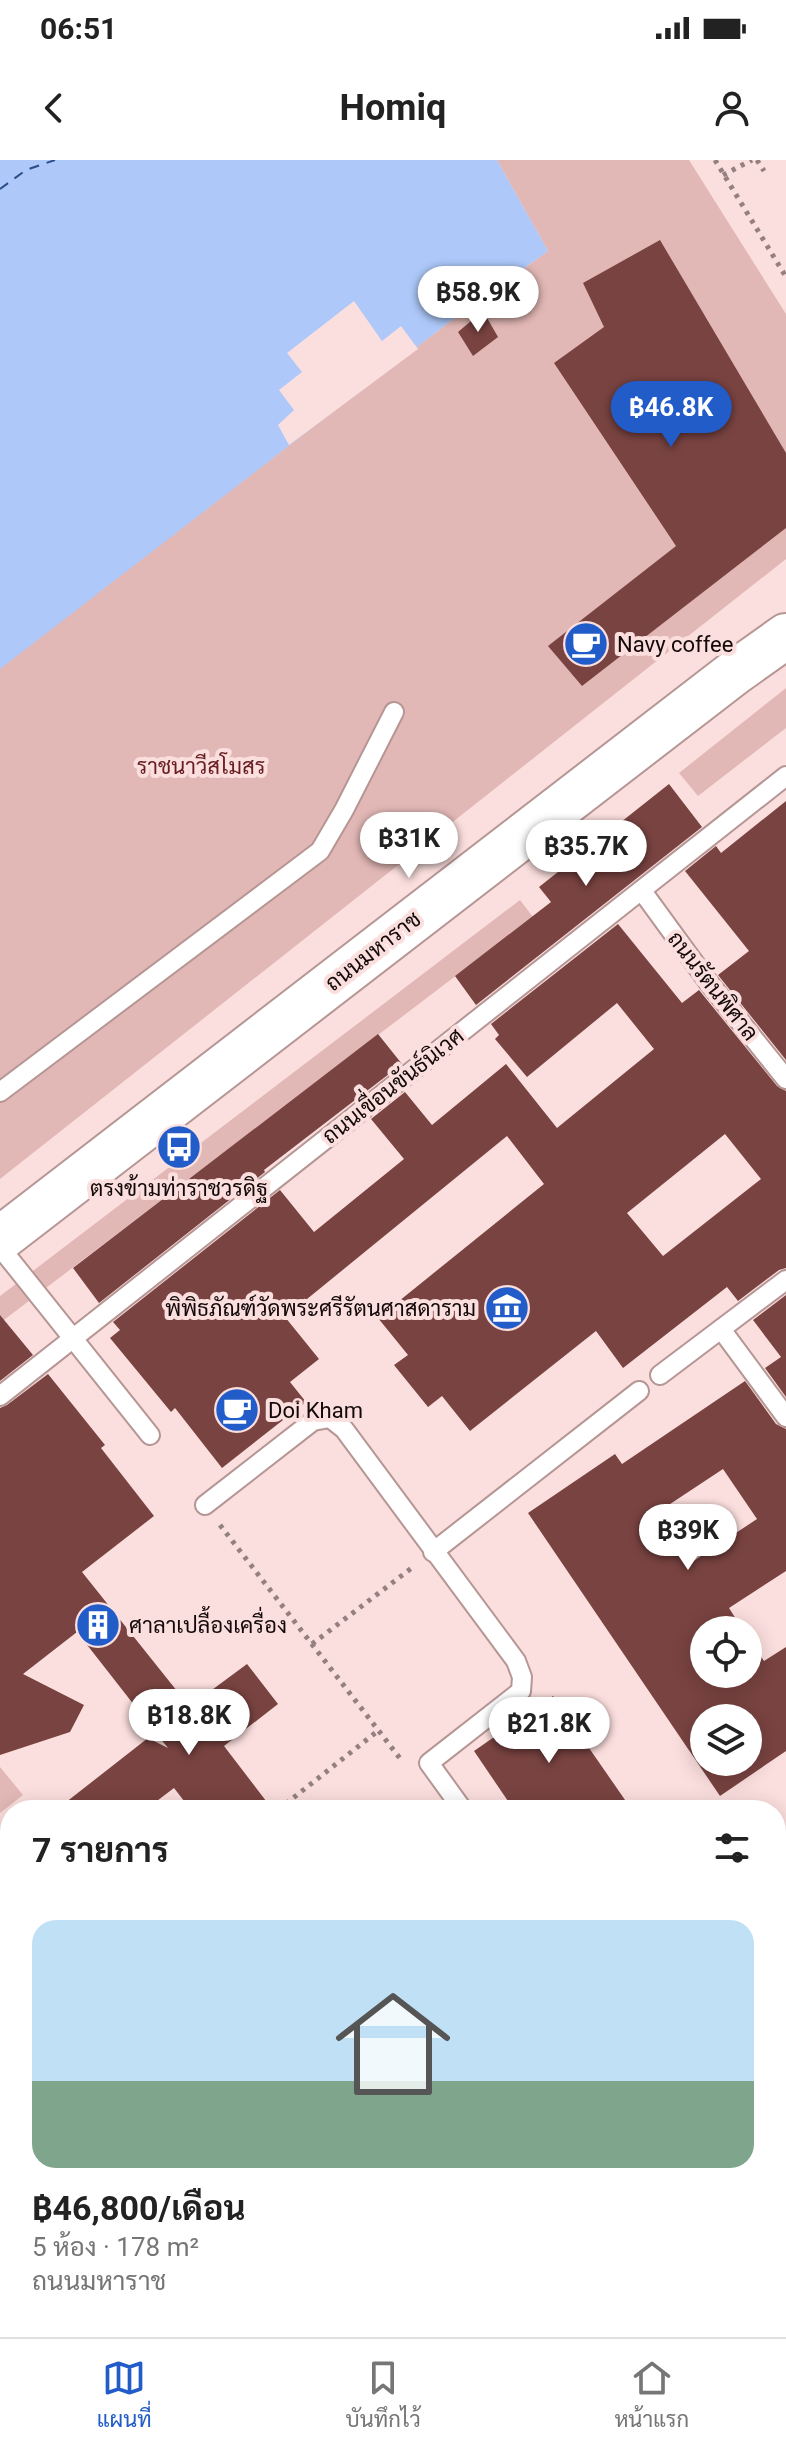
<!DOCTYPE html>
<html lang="th">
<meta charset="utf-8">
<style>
body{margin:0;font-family:Roboto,Sarabun,sans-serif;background:#f6f6f6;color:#222;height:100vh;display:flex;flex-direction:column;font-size:30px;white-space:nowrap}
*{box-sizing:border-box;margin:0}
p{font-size:26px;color:#767676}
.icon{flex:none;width:44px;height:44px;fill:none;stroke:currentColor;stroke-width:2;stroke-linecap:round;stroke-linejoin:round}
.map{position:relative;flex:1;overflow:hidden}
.drawer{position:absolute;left:0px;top:1640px;width:786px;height:538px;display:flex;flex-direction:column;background:#fff;border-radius:32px 32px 0 0;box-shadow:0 4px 20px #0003}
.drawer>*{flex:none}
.buttons{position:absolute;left:690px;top:1456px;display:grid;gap:16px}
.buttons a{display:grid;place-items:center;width:72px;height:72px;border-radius:50%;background:#fff;box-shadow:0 4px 20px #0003;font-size:40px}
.price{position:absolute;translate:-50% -68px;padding:0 18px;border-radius:28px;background:#fff;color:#222;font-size:26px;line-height:52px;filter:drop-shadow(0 2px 4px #0008)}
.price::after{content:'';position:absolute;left:50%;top:48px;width:24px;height:18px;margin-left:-12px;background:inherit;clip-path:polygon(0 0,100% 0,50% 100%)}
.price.current{background:#225cc9;color:#fff}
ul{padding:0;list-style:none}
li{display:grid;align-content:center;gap:16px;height:424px;padding:0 32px}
li span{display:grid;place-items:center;height:248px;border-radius:24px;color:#555}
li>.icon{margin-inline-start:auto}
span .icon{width:144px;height:144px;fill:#fffc;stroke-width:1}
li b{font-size:34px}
h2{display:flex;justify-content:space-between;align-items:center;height:96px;padding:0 32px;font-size:34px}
.status{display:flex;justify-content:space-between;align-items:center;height:56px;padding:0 40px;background:#fff;direction:ltr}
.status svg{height:22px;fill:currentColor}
header{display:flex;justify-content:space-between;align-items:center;height:104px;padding:0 32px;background:#fff;font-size:36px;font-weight:700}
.menu{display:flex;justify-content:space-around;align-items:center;height:112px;border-top:2px solid #e0e0e0;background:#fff;font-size:22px;color:#767676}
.menu a{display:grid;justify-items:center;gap:4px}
.menu .current{color:#225cc9}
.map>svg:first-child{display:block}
.green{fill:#e2b8b6}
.water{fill:#adc8f9}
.pier{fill:#fbdfde}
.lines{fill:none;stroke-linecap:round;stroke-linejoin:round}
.ferry{stroke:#2d4d88;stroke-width:2;stroke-dasharray:10 8;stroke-linecap:butt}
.building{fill:#794341;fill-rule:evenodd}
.street-tunnel{stroke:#d8bfbe;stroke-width:38;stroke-dasharray:38 19;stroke-linecap:butt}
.lane-casing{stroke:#b69694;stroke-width:22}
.street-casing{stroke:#b69694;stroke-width:42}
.secondary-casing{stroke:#b69694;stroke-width:48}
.path{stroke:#94807f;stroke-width:5;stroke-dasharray:4 6;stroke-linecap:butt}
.lane{stroke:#fff;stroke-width:18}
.street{stroke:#fff;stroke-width:38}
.secondary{stroke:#fff;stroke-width:44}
.labels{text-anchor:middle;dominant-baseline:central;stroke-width:8;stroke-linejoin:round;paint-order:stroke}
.poi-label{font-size:22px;fill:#130908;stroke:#fbdfde;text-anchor:start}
.park-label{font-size:22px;fill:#681e21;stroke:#fbdfde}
.street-label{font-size:22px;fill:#130908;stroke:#fbdfde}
</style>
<div class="status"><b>06:51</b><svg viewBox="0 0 49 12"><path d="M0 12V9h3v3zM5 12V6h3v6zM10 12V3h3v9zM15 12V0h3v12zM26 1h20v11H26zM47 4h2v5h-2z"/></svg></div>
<header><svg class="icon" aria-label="back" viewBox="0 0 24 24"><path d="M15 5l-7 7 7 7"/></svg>Homiq<svg class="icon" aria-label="person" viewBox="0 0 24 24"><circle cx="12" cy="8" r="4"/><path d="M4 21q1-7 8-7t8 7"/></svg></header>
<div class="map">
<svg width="786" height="2177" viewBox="0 0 786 2177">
<rect width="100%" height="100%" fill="#fbdfde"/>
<!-- green -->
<g class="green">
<path d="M497,0h192l97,154v245l-786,620v-511l448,-345 100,-72z"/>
<path d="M786,528v40l-88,68 -19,-23z"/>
<path d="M520,740l13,17 -533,406v-27z"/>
<path d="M0,1607l23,28 -23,18z"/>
<path d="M10,1792v222l-10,6v-220z"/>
</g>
<!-- water -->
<path class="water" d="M0,0h497l51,91 -100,72 -448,346z"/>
<!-- pier -->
<path class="pier" d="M354,141l28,40 19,-15 17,23 -129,96 -11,-20 16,-15 -15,-20 23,-18 -15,-19z"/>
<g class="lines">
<!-- ferry -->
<path class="ferry" d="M0,29l26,-19 29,-10"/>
</g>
<!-- building -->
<g class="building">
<path d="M660,80l126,213v75l-204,158 -34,-40 128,-100 -122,-183 50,-36 -21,-44z"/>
<path d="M483,151l15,26 -25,19 -15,-24z"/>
<path d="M669,624l33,43 -226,178 -21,-29 96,-74 -12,-15z"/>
<path d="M786,641v259l-68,-85 31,-24 -64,-80 31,-25 5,7z"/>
<path d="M618,764l64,79 17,-13 78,96 9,5v177l-7,2 -41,31 -11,-14 -104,81 -27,-37 -126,100 -28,-35 -14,11 -34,-42 14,-10 -30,-37 166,-134 -37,-48 -222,181 34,42 -29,23 16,20 -84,66 -47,-60 -4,4 -61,-74 10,-8 -7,-8 167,-132 34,42 90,-73 -33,-40 34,-27 27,33 74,-61 51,64 97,-79 -37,-46 -90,74 -32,-38 4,-4 -8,-11zM725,974l36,45 -98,77 -36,-43z"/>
<path d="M378,874l24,30 -138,106 1,2 -166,131 -26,-35z"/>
<path d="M786,1135v102l-21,-29 16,-11 -28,-37z"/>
<path d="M0,1155l33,40 -33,26z"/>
<path d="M48,1214l57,71 -4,3 53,68 -72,56 99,124 -43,14 -61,-78 -54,42 61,31 -14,27 -70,23v-347l7,-3z"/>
<path d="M745,1221l31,43 10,5v142l-57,37 14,22h-39v44h44v-37l16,24 22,-14v104l-66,45 -192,-283 87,-59 7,10zM723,1309l34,50 -65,43 -34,-50zM704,1558h44v44h-44z"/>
<path d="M247,1504l31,40 -54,42 49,64h-82l-17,-22 -29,22h-89l92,-72 20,10 -13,-16z"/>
<path d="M553,1536l79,114h-118l-40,-59z"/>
</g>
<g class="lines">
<!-- street-tunnel -->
<path class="street-tunnel" d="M776,1782l10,-6"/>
<!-- lane casing -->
<g class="lane-casing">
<g id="lane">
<path d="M642,731l67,92 77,96"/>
<path d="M0,932l320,-241 24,-41 50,-98"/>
<path d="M0,1087l150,188"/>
<path d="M721,1169l65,88"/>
<path d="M660,1215l126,-95"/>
<path d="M0,1236l786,-620"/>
<path d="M205,1345l108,-84 17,-3 14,11 172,232 6,16 -1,14 -92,72 34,47"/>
<path d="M433,1392l206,-161"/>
<path d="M776,2088l10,14"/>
</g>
</g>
<!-- street casing -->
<g class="street-casing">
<path id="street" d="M559,2177l13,-9"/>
</g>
<!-- secondary casing -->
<g class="secondary-casing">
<path id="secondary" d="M0,1079l734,-566 52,-37"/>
</g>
<!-- path -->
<g class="path">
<path d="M715,0l71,117"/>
<path d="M757,0l7,11"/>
<path d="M723,15l29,-15"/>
<path d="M220,1365l182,236"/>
<path d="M312,1484l101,-77"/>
<path d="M278,1650l101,-80"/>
</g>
<!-- lane -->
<use href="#lane" class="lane"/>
<!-- street -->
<use href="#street" class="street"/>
<!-- secondary -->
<use href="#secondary" class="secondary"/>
</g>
<!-- icons -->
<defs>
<g id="cafe-disc" transform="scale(2.3)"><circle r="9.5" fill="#225cc9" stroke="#fbdfde"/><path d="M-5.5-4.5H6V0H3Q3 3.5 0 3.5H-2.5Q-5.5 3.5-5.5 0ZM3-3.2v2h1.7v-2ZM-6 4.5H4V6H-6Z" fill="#fff"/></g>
<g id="bus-disc" transform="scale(2.3)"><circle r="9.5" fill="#225cc9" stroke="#fbdfde"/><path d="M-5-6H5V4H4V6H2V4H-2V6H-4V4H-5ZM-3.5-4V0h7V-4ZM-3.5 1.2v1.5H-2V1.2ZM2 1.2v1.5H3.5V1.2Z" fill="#fff"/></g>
<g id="museum-disc" transform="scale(2.3)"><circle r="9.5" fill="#225cc9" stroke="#fbdfde"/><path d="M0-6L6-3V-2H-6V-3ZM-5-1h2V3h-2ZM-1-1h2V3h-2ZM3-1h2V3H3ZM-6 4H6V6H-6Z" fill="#fff"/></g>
<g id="building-disc" transform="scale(2.3)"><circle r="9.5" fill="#225cc9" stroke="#fbdfde"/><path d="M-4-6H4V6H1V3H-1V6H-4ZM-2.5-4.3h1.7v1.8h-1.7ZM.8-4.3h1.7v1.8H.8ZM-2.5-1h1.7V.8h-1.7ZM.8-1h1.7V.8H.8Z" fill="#fff"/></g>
</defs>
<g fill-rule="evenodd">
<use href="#cafe-disc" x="586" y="484"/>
<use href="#bus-disc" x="179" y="987"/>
<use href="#museum-disc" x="507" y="1148"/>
<use href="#cafe-disc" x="237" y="1250"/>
<use href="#building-disc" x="98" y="1465"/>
</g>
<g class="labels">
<!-- poi labels -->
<g class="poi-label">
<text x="617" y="484">Navy coffee</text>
<text x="179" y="1028" text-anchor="middle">ตรงข้ามท่าราชวรดิฐ</text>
<text x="476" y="1148" text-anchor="end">พิพิธภัณฑ์วัดพระศรีรัตนศาสดาราม</text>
<text x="268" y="1250">Doi Kham</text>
<text x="129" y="1465">ศาลาเปลื้องเครื่อง</text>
</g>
<!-- park labels -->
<g class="park-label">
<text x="201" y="606">ราชนาวีสโมสร</text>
</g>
<!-- street labels -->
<g class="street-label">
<text transform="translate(373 791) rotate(-38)">ถนนมหาราช</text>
<text transform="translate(713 826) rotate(52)">ถนนรัตนพิศาล</text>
<text transform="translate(393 926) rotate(-38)">ถนนเขื่อนขันธ์นิเวศ</text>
</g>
</g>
</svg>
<div class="buttons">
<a><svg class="icon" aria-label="locate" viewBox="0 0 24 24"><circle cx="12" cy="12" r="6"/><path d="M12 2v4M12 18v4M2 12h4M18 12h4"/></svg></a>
<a><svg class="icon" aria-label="layers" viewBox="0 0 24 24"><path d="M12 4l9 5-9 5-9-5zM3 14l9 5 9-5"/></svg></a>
</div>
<b class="price" style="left:478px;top:174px">฿58.9K</b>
<b class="price current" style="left:671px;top:289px">฿46.8K</b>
<b class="price" style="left:409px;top:720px">฿31K</b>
<b class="price" style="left:586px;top:728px">฿35.7K</b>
<b class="price" style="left:688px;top:1412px">฿39K</b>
<b class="price" style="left:189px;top:1597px">฿18.8K</b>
<b class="price" style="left:549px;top:1605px">฿21.8K</b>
<section class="drawer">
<h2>7 รายการ<svg class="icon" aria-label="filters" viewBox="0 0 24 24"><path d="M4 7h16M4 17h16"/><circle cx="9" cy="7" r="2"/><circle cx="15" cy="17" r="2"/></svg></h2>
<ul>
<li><span style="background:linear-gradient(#bfe0f5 65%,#7fa58c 0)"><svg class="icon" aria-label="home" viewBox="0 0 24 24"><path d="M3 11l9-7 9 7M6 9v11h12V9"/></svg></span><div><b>฿46,800/เดือน</b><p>5 ห้อง · 178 m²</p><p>ถนนมหาราช</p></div></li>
</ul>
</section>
</div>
<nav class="menu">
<a class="current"><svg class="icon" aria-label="map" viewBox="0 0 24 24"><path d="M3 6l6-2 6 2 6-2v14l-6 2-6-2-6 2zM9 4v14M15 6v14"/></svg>แผนที่</a>
<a><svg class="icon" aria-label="saved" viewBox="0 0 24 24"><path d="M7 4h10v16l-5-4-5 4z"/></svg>บันทึกไว้</a>
<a><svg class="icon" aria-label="home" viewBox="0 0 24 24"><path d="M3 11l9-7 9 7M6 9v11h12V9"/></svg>หน้าแรก</a>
</nav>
